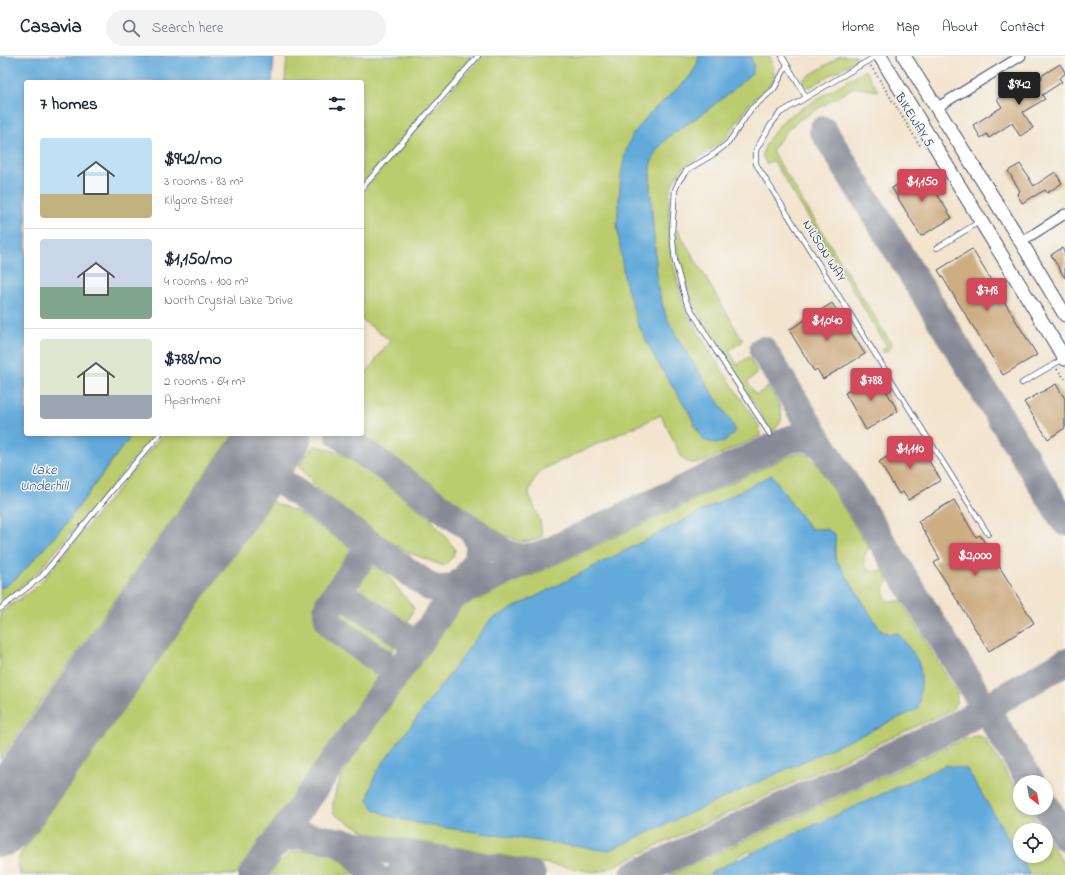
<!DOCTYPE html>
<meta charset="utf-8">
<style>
body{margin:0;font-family:"Indie Flower",sans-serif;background:#f2f2f3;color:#1f2937;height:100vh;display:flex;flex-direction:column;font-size:15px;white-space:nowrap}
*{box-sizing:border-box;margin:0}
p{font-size:13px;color:#747a83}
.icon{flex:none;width:22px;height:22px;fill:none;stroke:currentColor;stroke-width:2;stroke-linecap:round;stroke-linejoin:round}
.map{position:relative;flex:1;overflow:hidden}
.drawer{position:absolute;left:24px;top:24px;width:340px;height:356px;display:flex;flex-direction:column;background:#fff;border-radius:4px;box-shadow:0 2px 6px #0003}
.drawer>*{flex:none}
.needle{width:26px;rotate:149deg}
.controls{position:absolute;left:1013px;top:719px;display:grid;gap:8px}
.controls a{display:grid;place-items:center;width:40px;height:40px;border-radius:50%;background:#fff;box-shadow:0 2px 6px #0003;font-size:20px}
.price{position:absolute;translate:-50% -34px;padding:0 9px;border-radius:4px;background:#d1495b;color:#fff;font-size:13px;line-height:26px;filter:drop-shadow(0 1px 2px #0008)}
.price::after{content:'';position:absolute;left:50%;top:24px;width:12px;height:9px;margin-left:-6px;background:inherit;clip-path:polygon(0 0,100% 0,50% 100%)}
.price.on{background:#222;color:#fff}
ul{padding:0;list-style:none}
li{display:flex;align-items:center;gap:12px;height:100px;padding:0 16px}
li+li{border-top:1px solid #e0e1e3}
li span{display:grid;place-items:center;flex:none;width:112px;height:80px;border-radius:4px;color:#555}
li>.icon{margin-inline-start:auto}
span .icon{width:48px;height:48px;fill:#fffc;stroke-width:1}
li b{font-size:17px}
h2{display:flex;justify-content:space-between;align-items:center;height:48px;padding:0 16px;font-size:17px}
header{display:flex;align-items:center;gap:24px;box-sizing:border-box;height:56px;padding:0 20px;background:#fff;border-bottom:1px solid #e0e1e3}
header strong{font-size:19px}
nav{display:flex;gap:22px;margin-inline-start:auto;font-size:14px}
.search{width:280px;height:36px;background:#f2f2f3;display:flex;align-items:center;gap:10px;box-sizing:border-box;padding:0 14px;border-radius:22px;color:#747a83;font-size:15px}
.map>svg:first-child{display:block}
.grass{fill:#bbcc6e;stroke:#6b7e66;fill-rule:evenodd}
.water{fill:#64aada;stroke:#406c9c}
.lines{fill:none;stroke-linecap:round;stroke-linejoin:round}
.taxiway{stroke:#878a96;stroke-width:28}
.runway{stroke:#878a96;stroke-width:70}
.building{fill:#cead83}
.service-casing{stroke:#3b4a6f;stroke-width:6}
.minor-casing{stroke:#3b4a6f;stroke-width:11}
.secondary-casing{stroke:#3b4a6f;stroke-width:15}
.path{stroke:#3b4a6f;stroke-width:2;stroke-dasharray:1 3;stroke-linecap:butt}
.service{stroke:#fff;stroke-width:4.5}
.minor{stroke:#fff;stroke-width:9}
.secondary{stroke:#fff;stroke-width:13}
.labels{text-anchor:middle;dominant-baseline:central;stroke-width:3;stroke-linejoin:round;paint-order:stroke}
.street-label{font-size:13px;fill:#1b2f5e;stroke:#f6f6f2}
.water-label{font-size:14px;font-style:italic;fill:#355a89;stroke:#f6f6f2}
</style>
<header>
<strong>Casavia</strong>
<div class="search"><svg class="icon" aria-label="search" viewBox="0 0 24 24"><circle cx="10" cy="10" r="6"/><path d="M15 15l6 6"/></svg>Search here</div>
<nav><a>Home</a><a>Map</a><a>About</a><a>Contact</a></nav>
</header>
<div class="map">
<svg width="1065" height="819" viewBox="0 0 1065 819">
<rect width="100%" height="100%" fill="#f6f6f2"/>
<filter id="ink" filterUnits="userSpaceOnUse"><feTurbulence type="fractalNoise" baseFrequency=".025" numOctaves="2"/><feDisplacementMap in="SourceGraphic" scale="8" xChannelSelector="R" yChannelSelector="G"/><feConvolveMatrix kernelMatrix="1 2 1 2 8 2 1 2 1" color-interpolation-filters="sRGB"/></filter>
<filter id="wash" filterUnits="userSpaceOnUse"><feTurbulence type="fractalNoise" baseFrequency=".012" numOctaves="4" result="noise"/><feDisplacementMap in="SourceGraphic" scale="16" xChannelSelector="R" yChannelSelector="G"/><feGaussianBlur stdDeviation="0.9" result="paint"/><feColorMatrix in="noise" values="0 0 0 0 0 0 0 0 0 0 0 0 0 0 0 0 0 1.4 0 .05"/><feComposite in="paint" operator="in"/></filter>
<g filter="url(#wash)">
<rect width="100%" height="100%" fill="#f3e4ce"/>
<!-- grass -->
<g class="grass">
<path d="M287,0h186l-111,127v-101h-77z"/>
<path d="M483,0h216c-2,21 -33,43 -49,57l-13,209 18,36 35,56 7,17 9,-48 -26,-40 -14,-27 -8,-26 -8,-102v-22l6,-15 12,-14 34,-23 30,-23 20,-31 -2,-4h20c3,8 5,16 4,25l-24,22 -26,38 -42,28 -9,13 -4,11v37l3,29 12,48 23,40 52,79 1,10 -57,26c-8,2 -15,2 -21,-4l-21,-43 -118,54c-6,7 -14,16 -14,25l11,27 2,15 -6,4 -15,2 -28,-12 -134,-96h3v-55l28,-39 -28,-20v-128l99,-113z"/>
<path d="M840,0h16l2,3 -48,28 -4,-1 -5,-5z"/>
<path d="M865,14l13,21 -24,-4 -55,33 -11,9 -16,22 120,194 -2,4 -7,4 -2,-3 6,-4 -114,-186 -7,4c-2,-4 -4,-8 -3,-12 2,-10 16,-27 23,-34z"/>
<path d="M677,173l66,112 -14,9 8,15 12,-8 9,16 -11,9 9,13 12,-8c8,13 24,34 3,44l-77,-126c-10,-23 -20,-50 -17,-76z"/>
<path d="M132,378h22l-70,86 -3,1 -42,50 -39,33v-17h4l15,-11 47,-52z"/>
<path d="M163,378h71l-234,325v-146l32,-23 17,-17z"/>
<path d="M314,389l26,8 44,30 46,35 25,31 -2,8 -9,9 -37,-14 -47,-31 -43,-33 -18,-23z"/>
<path d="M799,397l9,2 9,9 52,85c-11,11 -3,28 13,21l7,11c-12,10 -3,25 11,19l57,93c0,8 -1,12 -6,17l-348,161 -10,1 -139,-25 -1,4 -85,-18 -33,-18 -2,-4v-10l10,-31 82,-117 36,-47 67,-35 3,5 258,-120zM772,419l21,31 18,23h14l10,5v24l46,73 8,3 29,27 2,8 1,14 -431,-63z"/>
<path d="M272,446l26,10 48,32 4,5 -8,23 -20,33c-8,26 25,38 40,53 6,6 10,14 14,21l-124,176 -16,20h-216l-2,-14 3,-8z"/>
<path d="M375,510l12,9 27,33 -7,15c-28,-8 -31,-15 -47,-37 2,-9 7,-15 15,-20z"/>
<path d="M342,555c29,10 34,14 53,38l-2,2 -24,-8 -14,-10 -15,-19z"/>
<path d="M976,680h4l5,3 35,56v13h8l14,22h-22v26h26v-20l19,30v9h-35l-63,-106 -214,84 -4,-2 -11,5 -1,3 -24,12 -3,4h-40l296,-137z"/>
<path d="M316,794l21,2 7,6 15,17h-90l7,-10 16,-13z"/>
<path d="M451,813l36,6h-60z"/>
</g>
<!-- water -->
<g class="water">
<path d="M0,0h274l-2,26h-246v352h107l-20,25 -47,65 -47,52 -15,11h-4z"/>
<path d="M699,0h51l4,10 -2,7 -20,18 -30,23 -34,23 -12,14 -6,15v22l8,102 8,26 14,27 52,80 3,7c-8,14 -18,15 -32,10l-13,-26 -35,-56 -18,-36 -13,-45 -7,-53 4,-49 5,-24 7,-17 17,-21 36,-32 7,-8 5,-11z"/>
<path d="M772,419l21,31 18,23h14l10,5v24l46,73 8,3 9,-1c6,9 16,19 20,29 6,14 2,32 0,47l-310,142 -182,-26 -34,-8 -17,-7 -7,-9 2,-10 7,-20 113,-151z"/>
<path d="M946,709l21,4 63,106h-320l3,-4z"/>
</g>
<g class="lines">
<!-- taxiway -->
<g class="taxiway">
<path d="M823,74l242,392"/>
<path d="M763,294l268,432"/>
<path d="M339,378l166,119 16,5 16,-2"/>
<path d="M240,430c14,-8 24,-13 39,-6l151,107c14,5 26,2 36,-10"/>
<path d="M371,489l-42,59c-4,9 -2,18 6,25l62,44"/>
<path d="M455,539l333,-155c13,-5 25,-2 35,7"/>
<path d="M329,548c6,-6 13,-7 21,-5l67,46"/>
<path d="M1046,750l19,31"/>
<path d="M338,786l16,11 20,22"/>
<path d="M270,792l14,-10 17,-3 231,40"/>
<path d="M252,819l222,-309c8,-14 7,-29 -6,-39"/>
<path d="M399,819l17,-8 22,-7"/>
<path d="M634,819l319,-148 112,-65"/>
</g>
<!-- runway -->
<path class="runway" d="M0,766l277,-388"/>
</g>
<g id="blocks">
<!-- building -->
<g class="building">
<path d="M1060,8l5,8v2l-6,4 3,4 -20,13 3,4 -22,13 10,16 -13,8 -8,-13 -23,15 -2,-4 -6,4 -8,-13 29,-18 -5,-8 13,-9 3,6 29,-18 -1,-2z"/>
<path d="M1020,108l14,22 21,-14 7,11 -15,10 -2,-3 -23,13 -5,-9 3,-3 -12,-20z"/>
<path d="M922,114l30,48 -31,18 -29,-48z"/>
<path d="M1062,192l3,5v25l-14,-23z"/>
<path d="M972,193l65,106 -34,20 -65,-105z"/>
<path d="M832,247l33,51 -42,25 -6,-10 -3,2 -25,-41z"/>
<path d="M876,318l22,37 -32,19 -21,-37z"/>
<path d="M1056,328l9,15v29l-17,11 -24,-37z"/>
<path d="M915,383l26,41 -33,20 -5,-8 -4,2 -20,-32z"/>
<path d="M954,444l22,37 4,-2 54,88 -45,28 -55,-88 6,-4 -22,-38z"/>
</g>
</g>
</g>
<g filter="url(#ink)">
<use href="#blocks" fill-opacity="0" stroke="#3b4a6f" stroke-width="1"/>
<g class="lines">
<!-- service casing -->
<g class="service-casing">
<g id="service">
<path d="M782,0l24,41"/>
<path d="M876,0l-96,57 -10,13 -14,24v14l232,370"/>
<path d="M362,132l116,-132"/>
<path d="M937,192l42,-26"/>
<path d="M1022,327l41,-24"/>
<path d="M770,378l-54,-83 -30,-50 -11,-39 -3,-30 3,-42 4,-9 8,-11 27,-16 14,-11 23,-34 23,-20 13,-24"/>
<path d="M0,553l42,-33 76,-93 42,-49"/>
</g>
</g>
<!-- minor casing -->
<g class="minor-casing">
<g id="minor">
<path d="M936,52l85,-52"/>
<path d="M1021,186l44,-28"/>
</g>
</g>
<!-- secondary casing -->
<g class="secondary-casing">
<g id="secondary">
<path d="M880,0l185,303"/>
<path d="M904,0l117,186 44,73"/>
</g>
</g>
<!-- path -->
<g class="path">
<path d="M871,10l50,81"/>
<path d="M1057,313l8,10"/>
</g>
<!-- service -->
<use href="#service" class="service"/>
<!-- minor -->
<use href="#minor" class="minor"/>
<!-- secondary -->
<use href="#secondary" class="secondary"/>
</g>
</g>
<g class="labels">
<!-- street labels -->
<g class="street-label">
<text transform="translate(914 64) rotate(58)">BIKEWAY 5</text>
<text transform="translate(824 195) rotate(58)">NILSON WAY</text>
</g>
<!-- water labels -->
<g class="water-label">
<text x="44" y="414">Lake<tspan x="44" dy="16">Underhill</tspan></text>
</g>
</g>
</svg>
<div class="controls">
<a><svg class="needle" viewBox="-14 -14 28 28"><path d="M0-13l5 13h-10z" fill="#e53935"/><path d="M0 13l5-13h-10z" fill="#747a83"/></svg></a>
<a><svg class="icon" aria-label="locate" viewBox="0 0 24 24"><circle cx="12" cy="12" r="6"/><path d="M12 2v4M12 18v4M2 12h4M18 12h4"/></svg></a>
</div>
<b class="price on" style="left:1019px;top:50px">$942</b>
<b class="price" style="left:922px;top:147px">$1,150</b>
<b class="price" style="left:987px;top:256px">$718</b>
<b class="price" style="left:827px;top:286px">$1,040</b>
<b class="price" style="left:871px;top:346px">$788</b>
<b class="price" style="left:910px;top:414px">$1,110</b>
<b class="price" style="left:975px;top:521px">$2,000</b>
<section class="drawer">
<h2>7 homes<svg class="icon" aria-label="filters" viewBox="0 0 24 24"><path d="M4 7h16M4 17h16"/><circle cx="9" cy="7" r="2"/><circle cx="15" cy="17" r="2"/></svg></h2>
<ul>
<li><span style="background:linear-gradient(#bfe0f5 70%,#c2b280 0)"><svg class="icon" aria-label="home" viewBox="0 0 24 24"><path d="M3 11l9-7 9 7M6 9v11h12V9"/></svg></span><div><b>$942/mo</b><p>3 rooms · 83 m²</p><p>Kilgore Street</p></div></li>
<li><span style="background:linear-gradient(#c9d6e8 60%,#7fa58c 0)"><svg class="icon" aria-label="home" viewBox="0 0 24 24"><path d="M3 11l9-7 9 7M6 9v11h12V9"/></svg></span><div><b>$1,150/mo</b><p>4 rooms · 100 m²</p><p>North Crystal Lake Drive</p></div></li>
<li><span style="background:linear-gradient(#dfe7d0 70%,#9aa5b1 0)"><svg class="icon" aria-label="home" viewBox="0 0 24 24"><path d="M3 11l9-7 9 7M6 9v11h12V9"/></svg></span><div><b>$788/mo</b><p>2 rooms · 64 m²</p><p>Apartment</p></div></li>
</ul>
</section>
</div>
